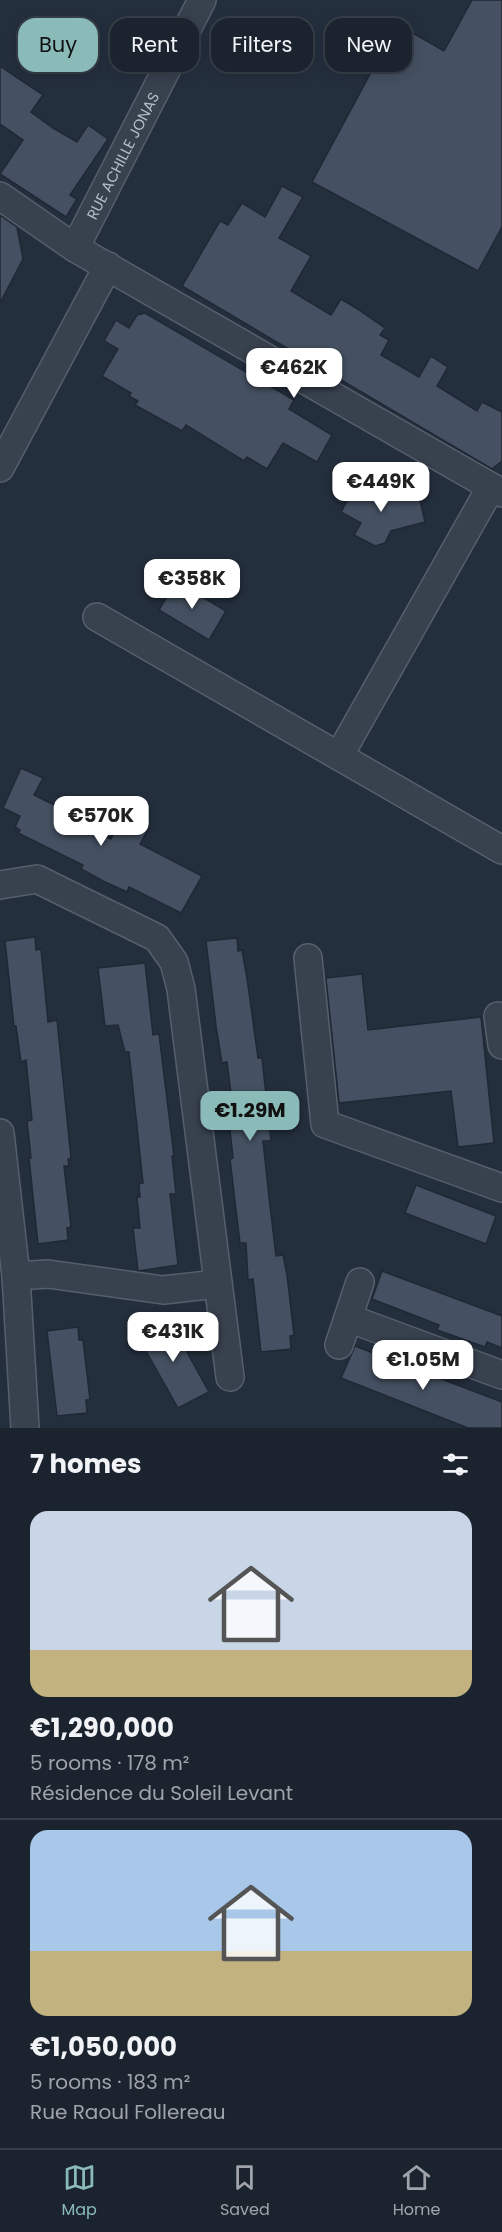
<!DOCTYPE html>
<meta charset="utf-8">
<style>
body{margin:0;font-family:Poppins,sans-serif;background:#242b36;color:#f1f3f6;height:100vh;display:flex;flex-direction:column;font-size:22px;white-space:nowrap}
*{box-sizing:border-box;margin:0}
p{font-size:20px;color:#a0a4aa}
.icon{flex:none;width:33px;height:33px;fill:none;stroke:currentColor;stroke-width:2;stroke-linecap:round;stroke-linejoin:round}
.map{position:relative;height:1428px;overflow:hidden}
.details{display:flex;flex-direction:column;background:#1b232e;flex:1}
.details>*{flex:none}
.hud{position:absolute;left:18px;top:18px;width:466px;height:54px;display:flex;gap:12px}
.price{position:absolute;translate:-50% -51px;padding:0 14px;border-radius:12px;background:#fff;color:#222;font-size:20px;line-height:39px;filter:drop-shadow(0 2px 3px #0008)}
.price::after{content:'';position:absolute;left:50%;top:36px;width:18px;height:14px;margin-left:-9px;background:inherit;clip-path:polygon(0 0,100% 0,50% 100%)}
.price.on{background:#8bbbb9;color:#111}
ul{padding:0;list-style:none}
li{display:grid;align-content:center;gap:12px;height:318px;padding:0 30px}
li+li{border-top:2px solid #39404a}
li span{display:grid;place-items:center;height:186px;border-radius:18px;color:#555}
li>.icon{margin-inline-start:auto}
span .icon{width:108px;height:108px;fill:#fffc;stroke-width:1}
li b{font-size:26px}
h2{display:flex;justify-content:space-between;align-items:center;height:72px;padding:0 30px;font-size:26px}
.pill{padding:0 21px;border-radius:18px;background:#1b232e;box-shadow:0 3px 15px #0003,0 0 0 2px #39404a;font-size:21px;line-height:54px}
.pill.on{background:#8bbbb9;color:#111}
.tabs{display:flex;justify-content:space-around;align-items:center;height:84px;border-top:2px solid #39404a;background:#1b232e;font-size:16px;color:#a0a4aa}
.tabs a{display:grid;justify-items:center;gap:3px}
.tabs .on{color:#8bbbb9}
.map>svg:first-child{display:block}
.building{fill:#455162;stroke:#1f2835;stroke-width:1.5}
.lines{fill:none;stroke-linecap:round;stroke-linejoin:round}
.minor-casing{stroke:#565f6c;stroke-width:30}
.minor{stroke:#38414e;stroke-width:27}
.labels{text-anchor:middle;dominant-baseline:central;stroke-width:6;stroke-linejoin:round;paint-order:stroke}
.street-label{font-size:15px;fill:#b4bcc9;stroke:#1d2633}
</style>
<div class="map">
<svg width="502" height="1428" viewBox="0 0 502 1428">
<rect width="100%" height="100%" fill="#242f3e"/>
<!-- building -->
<g class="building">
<path d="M472,0h30v227l-24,44 -166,-89 85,-158 47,27z"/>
<path d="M0,66l43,29 -12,17 22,16 24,14 11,-17 20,14 -38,56 7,4 -11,18 -66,-43 23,-34 -23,-16z"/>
<path d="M282,186l21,11 -24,41 32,18 -20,35 40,24 10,-16 15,9 29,20 -5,7 9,5 -8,15 38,22 12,-21 17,11 -11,19 40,25 5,-9 20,10v49l-10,8 -310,-183 38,-65 8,4 14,-22 23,14z"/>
<path d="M0,215l17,12 6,32 -23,44z"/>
<path d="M145,313l149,87 -5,9 43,26 -15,27 -34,-19 -16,26 -20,-12 -3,4 -58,-36 -4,6 -47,-26 3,-4 -9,-5 2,-3 -29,-17 16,-27 -14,-8 12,-21 13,8 8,-13z"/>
<path d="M359,479l40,21 20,-4 6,26 -34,9 -6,12 -10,3 -21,-11 7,-12 -20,-11z"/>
<path d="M176,581l50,30 -17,29 -50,-30z"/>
<path d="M21,768l22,10 -9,17 40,20 -2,5 39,19 10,-24 28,13 -9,16 62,32 -21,37 -52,-26 -2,5 -22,-10 -24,-13 2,-4 -65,-32 2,-3 -5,-3 5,-11 -17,-8z"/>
<path d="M35,937l1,13 5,-1 7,73 9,-2 14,138 -3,1 1,7h-5l7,61 -4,1 1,12 -30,4 -9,-86h2l-4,-37 5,-1 -6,-60 -5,2 -5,-36h-2l-9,-85z"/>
<path d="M237,938l1,13 4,-1 5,28 11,80h4l9,83h-8l6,56 7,59 7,-1 4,20 7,60 -4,1 1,13 -30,3 -8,-73 -5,1 -2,-37h-6l-10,-84 3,-1 -4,-37h5l-3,-28 -4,-31 -5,1 -6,-37 -10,-85z"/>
<path d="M145,963l8,72 6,-1 15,122h-2l4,38h-6l8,71 -40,6 -5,-43h7l-3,-31h3l-1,-13 4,-1 -14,-131h-4l-7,-27 -13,1 -7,-58z"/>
<path d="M362,974l6,56 113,-13 13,126 -36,4 -7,-56 -112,12 -13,-125z"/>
<path d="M416,1185l80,31 -10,28 -81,-31z"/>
<path d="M382,1271l120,45v32l-15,-6 -2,5 -48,-17 2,-5 -67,-26z"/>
<path d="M167,1316l42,76 -31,16 -36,-64 4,-2 -7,-11z"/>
<path d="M78,1327l1,13h4l7,60h-4l1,13 -30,3 -10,-85z"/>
<path d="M355,1346l147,56v26h-34l-127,-50z"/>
</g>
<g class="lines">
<!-- minor casing -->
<g class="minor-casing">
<g id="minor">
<path d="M0,196l75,52 427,245"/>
<path id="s1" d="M75,248l127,-248"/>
<path d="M0,468l108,-202"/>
<path d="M97,617l405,233"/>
<path d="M339,756l152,-269"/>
<path d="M0,885l37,-6 120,59 17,24 7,27 49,388"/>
<path d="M308,958l17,166 177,64"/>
<path d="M498,1016l4,29"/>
<path d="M0,1133l16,143 9,152"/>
<path d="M16,1276l32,-2 115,16 54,-6"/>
<path d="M348,1318l154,57"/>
<path d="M339,1345l21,-63"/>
</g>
</g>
<!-- minor -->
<use href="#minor" class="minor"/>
</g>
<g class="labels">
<!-- street labels -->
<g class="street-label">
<text stroke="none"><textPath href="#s1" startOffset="104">RUE ACHILLE JONAS</textPath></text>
</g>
</g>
</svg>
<b class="price" style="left:294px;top:399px">€462K</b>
<b class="price" style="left:381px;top:513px">€449K</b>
<b class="price" style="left:192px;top:610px">€358K</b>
<b class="price" style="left:101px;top:847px">€570K</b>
<b class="price on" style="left:250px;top:1142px">€1.29M</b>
<b class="price" style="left:173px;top:1363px">€431K</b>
<b class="price" style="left:423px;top:1391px">€1.05M</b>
<div class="hud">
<a class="pill on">Buy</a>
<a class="pill">Rent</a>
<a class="pill">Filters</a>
<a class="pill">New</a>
</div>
</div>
<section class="details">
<h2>7 homes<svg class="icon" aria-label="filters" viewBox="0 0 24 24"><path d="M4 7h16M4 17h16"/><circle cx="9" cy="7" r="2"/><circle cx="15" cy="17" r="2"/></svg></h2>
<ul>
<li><span style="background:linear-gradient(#c9d6e8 75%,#c2b280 0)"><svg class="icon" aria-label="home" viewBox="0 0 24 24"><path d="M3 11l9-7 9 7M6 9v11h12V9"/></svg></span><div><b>€1,290,000</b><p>5 rooms · 178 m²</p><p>Résidence du Soleil Levant</p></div></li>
<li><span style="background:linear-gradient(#a9c7e8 65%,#c2b280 0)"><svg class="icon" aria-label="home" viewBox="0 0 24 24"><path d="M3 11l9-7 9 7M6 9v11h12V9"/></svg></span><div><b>€1,050,000</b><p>5 rooms · 183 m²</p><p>Rue Raoul Follereau</p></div></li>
</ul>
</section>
<nav class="tabs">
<a class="on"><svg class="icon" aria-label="map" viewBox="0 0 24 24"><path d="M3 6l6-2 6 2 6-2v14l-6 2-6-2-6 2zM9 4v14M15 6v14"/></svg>Map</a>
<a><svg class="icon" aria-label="saved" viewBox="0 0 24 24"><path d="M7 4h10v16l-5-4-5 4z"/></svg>Saved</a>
<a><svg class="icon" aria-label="home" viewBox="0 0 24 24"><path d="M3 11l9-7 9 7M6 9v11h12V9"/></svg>Home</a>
</nav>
